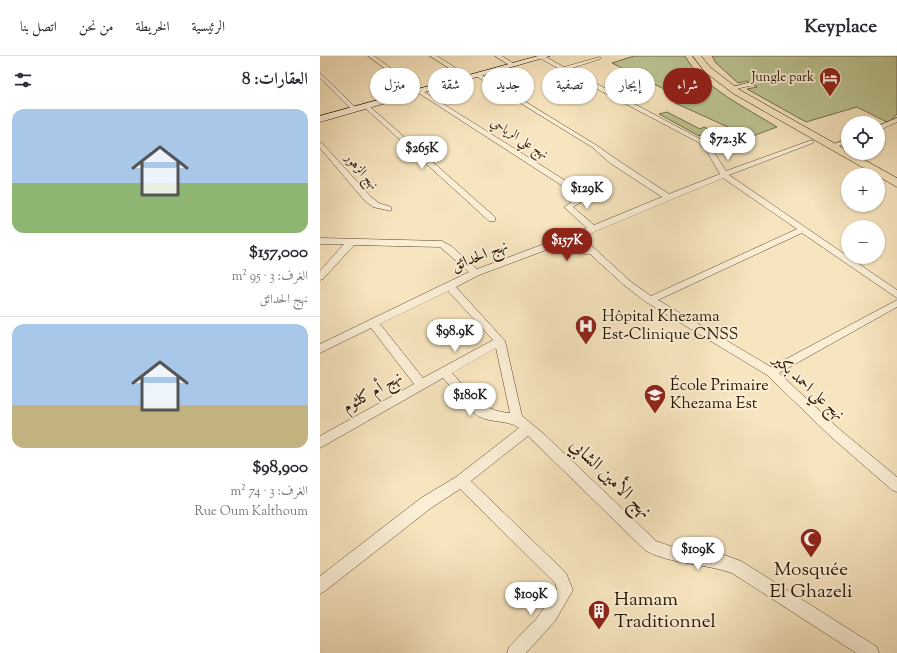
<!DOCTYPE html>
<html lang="ar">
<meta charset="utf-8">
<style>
body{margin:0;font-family:"Sorts Mill Goudy",Amiri,serif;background:#f2f2f3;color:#2b2b33;direction:rtl;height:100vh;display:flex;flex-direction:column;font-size:15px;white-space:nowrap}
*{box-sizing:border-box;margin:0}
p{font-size:13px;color:#7c7c81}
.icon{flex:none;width:22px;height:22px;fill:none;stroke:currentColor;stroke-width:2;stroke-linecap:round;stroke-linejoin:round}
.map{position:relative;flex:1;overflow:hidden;direction:ltr}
.details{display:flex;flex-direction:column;background:#fff;width:320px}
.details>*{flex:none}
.banner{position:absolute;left:12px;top:12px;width:380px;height:36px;direction:rtl;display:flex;gap:8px}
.controls{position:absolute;left:521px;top:60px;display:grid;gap:8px}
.controls a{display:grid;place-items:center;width:44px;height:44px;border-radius:50%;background:#fff;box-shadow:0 1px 3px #0004;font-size:20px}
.price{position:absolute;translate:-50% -34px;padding:0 9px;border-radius:14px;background:#fff;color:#222;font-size:13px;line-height:26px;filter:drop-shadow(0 1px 2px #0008)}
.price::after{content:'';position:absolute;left:50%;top:24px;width:12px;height:9px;margin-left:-6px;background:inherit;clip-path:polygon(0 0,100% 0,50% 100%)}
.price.current{background:#8f2418;color:#fff}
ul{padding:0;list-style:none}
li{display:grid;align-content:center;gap:8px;height:212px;padding:0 12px}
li+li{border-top:1px solid #e1e1e2}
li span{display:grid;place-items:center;height:124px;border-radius:12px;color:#555}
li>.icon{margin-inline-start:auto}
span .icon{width:72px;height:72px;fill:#fffc;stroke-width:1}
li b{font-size:17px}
h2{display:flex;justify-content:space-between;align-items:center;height:48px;padding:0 12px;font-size:17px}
.pill{padding:0 14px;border-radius:18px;background:#fff;box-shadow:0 1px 3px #0004;font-size:14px;line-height:36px}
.pill.current{background:#8f2418;color:#fff}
header{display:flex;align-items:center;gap:24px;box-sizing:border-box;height:56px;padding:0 20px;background:#fff;border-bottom:1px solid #e1e1e2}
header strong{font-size:19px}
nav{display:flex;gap:22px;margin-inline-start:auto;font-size:14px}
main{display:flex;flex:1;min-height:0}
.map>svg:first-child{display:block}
.green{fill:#bcc592;stroke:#726d4a}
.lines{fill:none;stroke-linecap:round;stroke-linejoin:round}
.street-casing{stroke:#5b4930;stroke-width:1}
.secondary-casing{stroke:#271501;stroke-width:1}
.primary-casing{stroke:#271501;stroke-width:1}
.street{fill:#faeed5;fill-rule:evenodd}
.secondary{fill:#faeed5;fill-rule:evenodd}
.primary{fill:#f7e5bf;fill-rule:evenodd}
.labels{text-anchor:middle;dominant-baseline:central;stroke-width:4;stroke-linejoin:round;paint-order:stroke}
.far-poi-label{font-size:13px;fill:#271501;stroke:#faeed5;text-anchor:end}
.far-street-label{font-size:13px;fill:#271501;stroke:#faeed5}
.street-label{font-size:16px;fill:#271501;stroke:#faeed5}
.poi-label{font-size:16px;fill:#271501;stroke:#faeed5;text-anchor:start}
.near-street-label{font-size:19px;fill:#271501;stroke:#faeed5}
.near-poi-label{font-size:19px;fill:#271501;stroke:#faeed5}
</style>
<header>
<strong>Keyplace</strong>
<nav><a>الرئيسية</a><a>الخريطة</a><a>من نحن</a><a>اتصل بنا</a></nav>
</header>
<main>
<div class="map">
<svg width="577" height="597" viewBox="0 0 577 597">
<rect width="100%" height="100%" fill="#f7e5bf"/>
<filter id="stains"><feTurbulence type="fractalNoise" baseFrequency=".005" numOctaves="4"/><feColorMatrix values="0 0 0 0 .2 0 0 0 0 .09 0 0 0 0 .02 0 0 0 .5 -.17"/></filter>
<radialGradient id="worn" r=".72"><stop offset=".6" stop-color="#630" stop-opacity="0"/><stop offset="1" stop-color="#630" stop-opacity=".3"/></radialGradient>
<!-- green -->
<g class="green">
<path d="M314,0h51c17,31 63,53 92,71l-27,10 -75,-34 20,-6 5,-7 -11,-8 -23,8 -54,-27z"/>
<path d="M392,0h185v58l-8,9 -32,-16 -51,15 -59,-33 10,-2 -10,-6 -9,2 -22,-20z"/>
<path d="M347,56l33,17 4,-2 8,4 -13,5 -40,-22z"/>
</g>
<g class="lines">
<!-- street casing -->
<g class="street-casing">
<g id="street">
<path d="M48,0h6l47,34 161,101 2,9 -11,7 21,18 68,-28 -52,-34 -18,-16 -116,-71v-2h4l116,71 20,14 53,35 51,-20 -13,-22 -9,-10 -137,-72 -21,-12v-2h4l20,11 36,-10v2l-31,10 133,71 10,9 14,22 83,-30h4v2l-84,32 168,115v8l-95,-65 -144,67 113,67 126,-67v7l-118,66 59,55 59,49v15l-5,-2 -62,-54 -63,-61 -121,-73 -22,-17 -34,-31 -23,-1 -13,-6 -75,28 -23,12 49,54 17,75 22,18 112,107 14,5 51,8 20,7 136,86 2,6h-23l-124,-80c-29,-10 -58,-8 -86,-22l-118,-115 -57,45 95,92 7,17 -18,31 -29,32h-19l2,-6 28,-29 20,-29 -2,-6 -95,-94 -29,19 -106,83 -5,3v-18l101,-78 35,-21 63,-49c-10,-8 -27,-5 -39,-11 -12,-6 -27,-28 -37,-39l-123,70v-12l94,-52 -43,-56 -51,25v-9l149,-72 -29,-25 -86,-2 -31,34 -3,1v-9l24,-27h-24v-6l122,3 9,5 26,23 110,-41 -23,-21 12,-8 -1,-5 -158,-102zM403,122l74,51 -146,67 -21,-15 -48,-44zM255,184l9,8 -16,-1 -6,-3zM128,235l45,49 -70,38 -43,-54zM176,292l14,65c-30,-2 -39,-20 -58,-40z"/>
<path d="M110,0h7l34,22 -5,1z"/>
<path d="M175,0h7l14,9 -5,1z"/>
<path d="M0,17l36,35v2h-4l-32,-32z"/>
<path d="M432,26l2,1v2l-23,5 -3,-2z"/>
<path d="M44,49h4l127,112v4h-6l-125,-114z"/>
<path d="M577,62v4l-19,9v-5z"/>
<path d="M528,83v4l-16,5 -4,-2z"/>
<path d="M0,86l2,1 49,54 8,6 12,4v4l-18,-4 -8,-6 -45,-53z"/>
</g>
</g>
<!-- secondary casing -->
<g class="secondary-casing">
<path id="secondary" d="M218,0h12l-230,66v-6z"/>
</g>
<!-- primary casing -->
<g class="primary-casing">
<path id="primary" d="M373,0h8l10,12 29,22 108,61v2h4l45,25v9l-163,-93 -29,-22z"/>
</g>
<!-- street -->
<use href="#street" class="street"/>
<!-- secondary -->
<use href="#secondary" class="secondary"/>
<!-- primary -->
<use href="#primary" class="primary"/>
</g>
<!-- icons -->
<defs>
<g id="hotel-pin" transform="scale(1.15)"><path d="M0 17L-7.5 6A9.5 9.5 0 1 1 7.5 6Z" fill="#8f2418" stroke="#faeed5"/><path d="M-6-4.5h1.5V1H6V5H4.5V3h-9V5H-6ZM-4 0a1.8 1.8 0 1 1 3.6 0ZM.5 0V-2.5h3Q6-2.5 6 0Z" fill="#fff"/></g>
<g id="hospital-pin" transform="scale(1.15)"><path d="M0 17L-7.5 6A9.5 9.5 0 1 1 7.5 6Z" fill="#8f2418" stroke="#faeed5"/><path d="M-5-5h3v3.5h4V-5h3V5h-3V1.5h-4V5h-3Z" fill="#fff"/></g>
<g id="school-pin" transform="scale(1.15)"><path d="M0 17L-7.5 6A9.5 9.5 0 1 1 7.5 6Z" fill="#8f2418" stroke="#faeed5"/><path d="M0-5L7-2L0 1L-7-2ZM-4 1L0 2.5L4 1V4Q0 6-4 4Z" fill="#fff"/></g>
<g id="mosque-pin" transform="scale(1.15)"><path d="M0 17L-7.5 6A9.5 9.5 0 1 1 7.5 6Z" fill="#8f2418" stroke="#faeed5"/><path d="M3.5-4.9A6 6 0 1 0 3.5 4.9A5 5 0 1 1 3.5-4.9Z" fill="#fff"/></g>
<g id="building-pin" transform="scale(1.15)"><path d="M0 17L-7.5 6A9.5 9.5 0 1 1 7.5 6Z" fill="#8f2418" stroke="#faeed5"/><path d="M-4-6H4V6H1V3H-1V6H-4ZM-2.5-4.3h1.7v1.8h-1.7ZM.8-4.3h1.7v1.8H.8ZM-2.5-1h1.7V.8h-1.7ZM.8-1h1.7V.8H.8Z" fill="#fff"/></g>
</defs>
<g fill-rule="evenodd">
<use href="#hotel-pin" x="510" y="22"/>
<use href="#hospital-pin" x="266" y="270"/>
<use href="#school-pin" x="335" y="339"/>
<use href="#mosque-pin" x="491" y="483"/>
<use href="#building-pin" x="279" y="555"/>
</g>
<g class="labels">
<!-- far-poi labels -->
<g class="far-poi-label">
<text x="494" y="22">Jungle park</text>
</g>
<!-- far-street labels -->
<g class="far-street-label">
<text transform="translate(199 83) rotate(32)">نهج علي الرياحي</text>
<text transform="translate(41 116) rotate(49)">نهج الزهور</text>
</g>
<!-- street labels -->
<g class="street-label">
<text transform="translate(160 201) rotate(-22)">نهج الحدائق</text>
<text transform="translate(488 332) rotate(42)">نهج علي احمد بكير</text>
<text transform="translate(53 337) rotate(-30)">نهج أم كلثوم</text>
</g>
<!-- poi labels -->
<g class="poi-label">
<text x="282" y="261">Hôpital Khezama<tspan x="282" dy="18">Est-Clinique CNSS</tspan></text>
<text x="350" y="330">École Primaire<tspan x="350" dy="18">Khezama Est</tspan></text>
</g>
<!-- near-street labels -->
<g class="near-street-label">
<text transform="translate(290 423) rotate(44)">نهج الأمين الشابي</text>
</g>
<!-- near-poi labels -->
<g class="near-poi-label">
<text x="491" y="514">Mosquée<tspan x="491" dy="22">El Ghazeli</tspan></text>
<text x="294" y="544" text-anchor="start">Hamam<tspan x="294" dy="22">Traditionnel</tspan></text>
</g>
</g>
<rect width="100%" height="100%" filter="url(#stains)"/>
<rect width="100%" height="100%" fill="url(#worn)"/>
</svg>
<div class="controls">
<a><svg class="icon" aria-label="locate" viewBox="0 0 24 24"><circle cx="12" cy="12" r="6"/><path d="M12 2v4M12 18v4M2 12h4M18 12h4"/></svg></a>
<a>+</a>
<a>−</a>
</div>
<b class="price" style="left:408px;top:105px">$72.3K</b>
<b class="price" style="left:102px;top:114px">$265K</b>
<b class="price" style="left:267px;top:154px">$129K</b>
<b class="price current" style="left:247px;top:206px">$157K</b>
<b class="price" style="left:135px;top:297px">$98.9K</b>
<b class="price" style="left:150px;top:361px">$180K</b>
<b class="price" style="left:378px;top:515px">$109K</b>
<b class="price" style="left:211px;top:560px">$109K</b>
<div class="banner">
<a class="pill current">شراء</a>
<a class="pill">إيجار</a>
<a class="pill">تصفية</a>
<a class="pill">جديد</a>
<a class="pill">شقة</a>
<a class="pill">منزل</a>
</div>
</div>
<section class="details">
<h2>العقارات: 8<svg class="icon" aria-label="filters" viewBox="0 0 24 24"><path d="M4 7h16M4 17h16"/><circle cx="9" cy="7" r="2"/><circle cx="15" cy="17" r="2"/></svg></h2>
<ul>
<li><span style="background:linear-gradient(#a9c7e8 60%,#8fb573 0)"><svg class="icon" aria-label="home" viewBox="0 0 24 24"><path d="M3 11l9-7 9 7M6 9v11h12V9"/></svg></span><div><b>$157,000</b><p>الغرف: 3 · 95 m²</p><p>نهج الحدائق</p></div></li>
<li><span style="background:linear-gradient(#a9c7e8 65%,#c2b280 0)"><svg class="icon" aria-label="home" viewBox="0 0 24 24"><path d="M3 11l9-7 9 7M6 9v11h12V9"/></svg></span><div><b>$98,900</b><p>الغرف: 3 · 74 m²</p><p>Rue Oum Kalthoum</p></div></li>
</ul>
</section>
</main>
